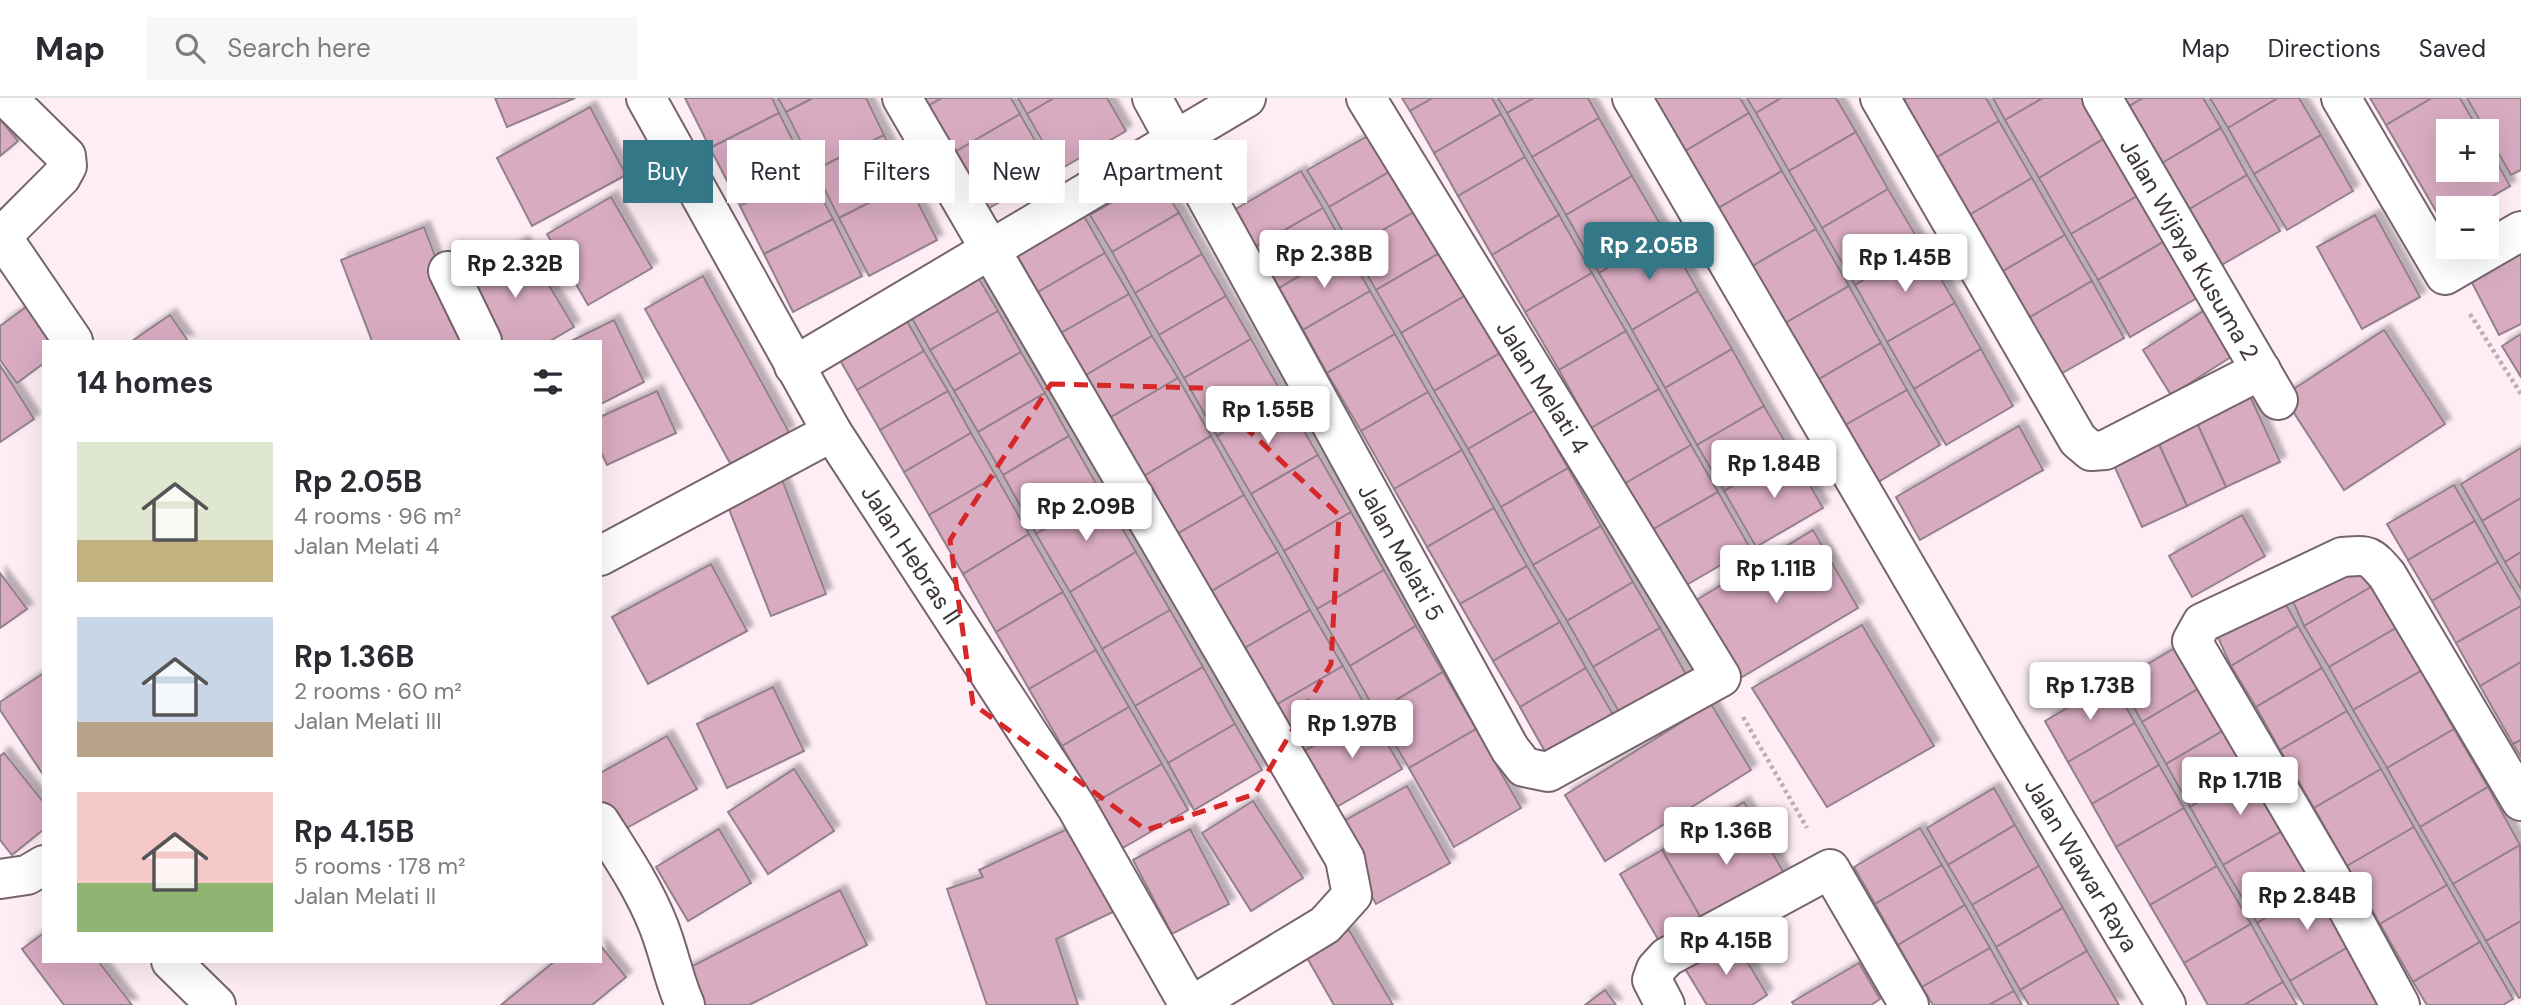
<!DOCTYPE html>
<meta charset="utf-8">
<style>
body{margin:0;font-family:"DM Sans",sans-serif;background:#f7f7f7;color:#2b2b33;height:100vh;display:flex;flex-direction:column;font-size:26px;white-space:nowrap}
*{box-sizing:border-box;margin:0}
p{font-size:23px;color:#7c7c81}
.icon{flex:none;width:38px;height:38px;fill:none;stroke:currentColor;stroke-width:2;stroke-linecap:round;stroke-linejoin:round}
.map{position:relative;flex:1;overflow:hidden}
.panel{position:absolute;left:42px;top:242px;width:560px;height:623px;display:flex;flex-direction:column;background:#fff;border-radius:0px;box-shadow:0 7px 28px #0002}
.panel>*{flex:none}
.guide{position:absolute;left:623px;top:42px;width:665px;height:63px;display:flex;gap:14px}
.fabs{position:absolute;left:2436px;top:21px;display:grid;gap:14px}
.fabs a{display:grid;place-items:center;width:63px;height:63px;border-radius:0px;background:#fff;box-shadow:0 7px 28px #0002;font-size:35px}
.price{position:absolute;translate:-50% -60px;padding:0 16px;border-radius:7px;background:#fff;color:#222;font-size:23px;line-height:46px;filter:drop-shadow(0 2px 4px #0008)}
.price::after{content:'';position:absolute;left:50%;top:42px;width:21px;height:16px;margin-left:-10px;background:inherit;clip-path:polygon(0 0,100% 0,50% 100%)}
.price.active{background:#347887;color:#fff}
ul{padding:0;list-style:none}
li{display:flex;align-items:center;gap:21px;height:175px;padding:0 35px}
li span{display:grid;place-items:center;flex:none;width:196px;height:140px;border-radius:0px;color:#555}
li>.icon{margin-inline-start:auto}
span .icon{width:84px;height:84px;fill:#fffc;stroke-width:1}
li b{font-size:30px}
h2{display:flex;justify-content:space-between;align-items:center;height:84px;padding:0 35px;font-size:30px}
.tag{padding:0 24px;border-radius:0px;background:#fff;box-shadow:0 7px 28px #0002;font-size:24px;line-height:63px}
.tag.active{background:#347887;color:#fff}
header{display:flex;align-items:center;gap:42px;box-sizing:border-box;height:98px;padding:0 35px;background:#fff;border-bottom:2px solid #e1e1e2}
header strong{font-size:33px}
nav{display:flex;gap:38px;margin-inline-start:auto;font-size:24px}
.search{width:490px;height:63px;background:#f7f7f7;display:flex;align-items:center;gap:18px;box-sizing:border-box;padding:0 24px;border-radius:0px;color:#7c7c81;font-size:26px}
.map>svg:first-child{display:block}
.building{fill:#d8abc1;stroke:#93818a;stroke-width:2;filter:url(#shadow)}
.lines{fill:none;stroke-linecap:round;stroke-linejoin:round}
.minor-casing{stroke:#76646c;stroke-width:42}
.path{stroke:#bcaeb5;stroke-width:4.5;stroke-dasharray:3.5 3.5;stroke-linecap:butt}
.minor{stroke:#fff;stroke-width:38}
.marked{fill:none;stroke:#d62828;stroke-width:5;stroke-dasharray:14 9;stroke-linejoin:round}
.labels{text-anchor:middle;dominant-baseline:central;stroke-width:6;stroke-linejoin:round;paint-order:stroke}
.street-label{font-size:24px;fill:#3c3438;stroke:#fff}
</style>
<header>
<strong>Map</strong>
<div class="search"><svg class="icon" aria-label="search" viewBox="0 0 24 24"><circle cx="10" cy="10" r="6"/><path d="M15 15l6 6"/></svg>Search here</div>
<nav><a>Map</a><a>Directions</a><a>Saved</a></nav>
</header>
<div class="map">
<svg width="2521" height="907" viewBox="0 0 2521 907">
<defs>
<filter id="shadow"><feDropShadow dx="6" dy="-6" stdDeviation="2" flood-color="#0004"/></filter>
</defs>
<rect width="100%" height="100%" fill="#feedf5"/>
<!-- building -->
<g class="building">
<path d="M495,0h80l-68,29z"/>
<path d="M685,0h87l7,15 -69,35z"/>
<path d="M778,0h35l-27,14z"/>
<path d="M813,0h53l18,37 -69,35 -29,-58z"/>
<path d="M921,0h21l-16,9z"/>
<path d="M942,0h69l9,16 -67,39 -27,-46z"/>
<path d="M1018,0h36l-27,16z"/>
<path d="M1054,0h53l19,33 -67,39 -32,-56z"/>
<path d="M1402,0h31l-23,13z"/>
<path d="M1433,0h59l9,16 -67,39 -24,-42z"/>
<path d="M1498,0h36l-27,15z"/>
<path d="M1534,0h54l11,20 -67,39 -25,-44z"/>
<path d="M1651,0h89l9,15 -67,40z"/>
<path d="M1747,0h34l-25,15z"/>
<path d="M1781,0h55l20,34 -67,39 -33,-58z"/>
<path d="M1907,0h79l13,23 -67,39 -33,-57z"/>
<path d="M1993,0h50l-38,22z"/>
<path d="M2043,0h39l23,40 -66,40 -34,-58z"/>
<path d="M2114,0h29l-22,13z"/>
<path d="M2143,0h60l18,30 -67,40 -33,-57z"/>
<path d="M2210,0h68l-50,30z"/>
<path d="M2278,0h21l22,37 -67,39 -26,-46z"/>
<path d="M2370,0h62l-46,27z"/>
<path d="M2432,0h28l19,33h-31v39h39v-26l23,42 -38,22h-24v14l-4,3 -58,-100z"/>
<path d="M2467,0h54v72l-10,5z"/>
<path d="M590,9l36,68 -94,51 -35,-68z"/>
<path d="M779,15l29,58 -68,35 -30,-58z"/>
<path d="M1749,15l33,58 -67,39 -33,-57z"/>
<path d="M1020,16l32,57 -66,39 -33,-57z"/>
<path d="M1501,16l24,43 -67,39 -24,-43z"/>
<path d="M1599,20l33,58 -66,39 -34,-58z"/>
<path d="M0,21l18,22 -18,15z"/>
<path d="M1999,23l33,57 -66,39 -34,-57z"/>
<path d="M2221,30l26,47 -66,39 -27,-46z"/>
<path d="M1375,34l21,36 -67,39 -22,-37z"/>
<path d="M1856,34l32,57 -66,39 -33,-57z"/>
<path d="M884,37l24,48 -69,35 -24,-48z"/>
<path d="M2321,37l32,56 -66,39 -33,-56z"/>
<path d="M2105,40l34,57 -68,39 -32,-56z"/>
<path d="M1525,59l34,58 -67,40 -34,-59z"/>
<path d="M1396,70l23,41 -67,39 -23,-41z"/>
<path d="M808,73l25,48 -69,35 -24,-48z"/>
<path d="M1301,73l22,37 -68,39 -21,-37z"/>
<path d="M1782,73l34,58 -67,39 -34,-58z"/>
<path d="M2247,77l33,56 -67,39 -32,-56z"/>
<path d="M1632,78l34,58 -67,39 -33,-58z"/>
<path d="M1157,79l22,36 -67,39 -22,-37z"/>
<path d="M2032,80l33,57 -67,39 -32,-57z"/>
<path d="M908,85l29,57 -68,36 -30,-58z"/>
<path d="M1888,91l34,57 -67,39 -33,-57z"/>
<path d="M2139,97l26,46 -67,39 -27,-46z"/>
<path d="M611,99l41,71 -64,37 -41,-71z"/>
<path d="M1323,110l23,41 -67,39 -24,-41z"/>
<path d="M1419,111l24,42 -67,39 -24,-42z"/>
<path d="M1179,115l23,41 -67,39 -23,-41z"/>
<path d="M1559,117l33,58 -67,39 -33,-57z"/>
<path d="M2375,117l45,82 -58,32 -45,-82z"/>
<path d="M1084,118l21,37 -67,39 -21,-37z"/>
<path d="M833,121l29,57 -69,36 -29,-58z"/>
<path d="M424,129l43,114h-95l-31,-81z"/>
<path d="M1816,131l33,57 -67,39 -33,-57z"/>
<path d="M1666,136l32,57 -66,39 -33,-57z"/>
<path d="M2065,137l27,46 -67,39 -27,-46z"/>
<path d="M2521,142v84l-22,11 -34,-66z"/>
<path d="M2165,143l32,57 -67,39 -32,-57z"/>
<path d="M523,144l51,85 -24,14h-59l-35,-59z"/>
<path d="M1922,148l33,57 -68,39 -32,-57z"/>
<path d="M1346,151l24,42 -67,39 -24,-42z"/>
<path d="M1443,153l25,43 -67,39 -25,-43z"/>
<path d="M1105,155l24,41 -68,39 -23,-41z"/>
<path d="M1202,156l24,42 -67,39 -24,-42z"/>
<path d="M1592,175l34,58 -67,39 -34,-58z"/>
<path d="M976,176l22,37 -68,39 -21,-37z"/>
<path d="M703,178l86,156 -58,33 -86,-156z"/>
<path d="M2092,183l32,57 -67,38 -32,-56z"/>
<path d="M1849,188l32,57 -67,39 -32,-57z"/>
<path d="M1370,193l25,43 -68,39 -24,-43z"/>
<path d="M1698,193l34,58 -67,39 -33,-58z"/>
<path d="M1129,196l23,42 -66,39 -25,-42z"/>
<path d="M1468,196l34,58 -68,39 -33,-58z"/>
<path d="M1226,198l25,43 -67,39 -25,-43z"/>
<path d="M33,204l28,39h-17v22l-27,20 -17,-23v-34z"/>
<path d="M1955,205l26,46 -67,40 -27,-47z"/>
<path d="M2205,212l29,45 -63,40 -28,-45z"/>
<path d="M998,213l23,41 -67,39 -24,-41z"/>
<path d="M903,216l21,37 -67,39 -21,-37z"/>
<path d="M170,217l18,26h-56z"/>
<path d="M614,222l30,62 -43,22 -1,-63h-29z"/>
<path d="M2384,232l61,94 -101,66 -61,-94z"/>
<path d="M1626,233l33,58 -68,39 -32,-58z"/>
<path d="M1395,236l33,58 -67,39 -34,-58z"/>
<path d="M2521,236v43l-19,-31z"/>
<path d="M1152,238l26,42 -67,39 -25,-42z"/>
<path d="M1251,241l33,58 -67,39 -33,-58z"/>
<path d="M1881,245l26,47 -67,38 -26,-46z"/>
<path d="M1732,251l32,57 -67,39 -32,-57z"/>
<path d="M1981,251l32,57 -67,39 -32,-56z"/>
<path d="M924,253l24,40 -68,39 -23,-40z"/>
<path d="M1021,254l24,41 -67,39 -24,-41z"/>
<path d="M1502,254l33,58 -67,39 -34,-58z"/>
<path d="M0,267l34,54 -34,23z"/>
<path d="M1178,280l33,58 -67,40 -33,-59z"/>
<path d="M2245,287l35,77 -54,25 -35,-77z"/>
<path d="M1659,291l32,56 -67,39 -33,-56z"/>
<path d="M1907,292l33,55 -67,40 -33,-57z"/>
<path d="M657,293l19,42 -69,32 -7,-15v-33z"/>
<path d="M948,293l23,42 -67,39 -24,-42z"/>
<path d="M1428,294l34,58 -68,39 -33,-58z"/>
<path d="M1045,295l24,43 -66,39 -25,-43z"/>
<path d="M1284,299l34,58 -67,39 -34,-58z"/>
<path d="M1764,308l27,46 -67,39 -27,-46z"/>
<path d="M1535,312l33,58 -67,39 -33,-58z"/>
<path d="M2191,312l35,77 -39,19 -35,-77z"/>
<path d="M2019,328l24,44 -123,70 -24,-43z"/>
<path d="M2152,331l35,77 -45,21 -35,-77z"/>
<path d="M971,335l25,43 -67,39 -25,-43z"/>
<path d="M1069,338l33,58 -66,40 -33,-59z"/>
<path d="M1211,338l33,59 -67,39 -33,-58z"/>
<path d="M1691,347l27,47 -68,39 -26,-47z"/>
<path d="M2521,350v50l-39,23 -21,-37z"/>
<path d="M1462,352l32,58 -67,39 -33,-58z"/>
<path d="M1791,354l32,56 -67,39 -32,-56z"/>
<path d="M1318,357l33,57 -67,39 -33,-57z"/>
<path d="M1568,370l33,58 -68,39 -32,-58z"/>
<path d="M996,378l33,58 -66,40 -34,-59z"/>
<path d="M781,379l45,117 -55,22 -46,-117z"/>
<path d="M2454,387l21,36 -67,39 -21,-36z"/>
<path d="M1718,394l32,56 -67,39 -33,-56z"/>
<path d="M1102,396l34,58 -66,40 -34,-58z"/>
<path d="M1244,397l34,57 -68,40 -33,-58z"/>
<path d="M2521,400v54l-16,10 -23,-41z"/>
<path d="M1494,410l33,58 -67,38 -33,-57z"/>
<path d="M1351,414l33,58 -67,39 -33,-58z"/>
<path d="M2242,417l23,41 -73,41 -23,-41z"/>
<path d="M2475,423l23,41 -66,39 -24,-41z"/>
<path d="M1601,428l32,56 -66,39 -34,-56z"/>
<path d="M1813,432l45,78 -119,71 -46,-77z"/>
<path d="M1029,436l34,58 -67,40 -33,-58z"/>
<path d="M1136,454l34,58 -68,39 -32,-57z"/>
<path d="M1278,454l32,58 -67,39 -33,-57z"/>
<path d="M2521,454v37l-16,-27z"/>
<path d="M2356,463l15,26 -67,39 -13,-29z"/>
<path d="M2498,464l23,39v5l-65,37 -24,-42z"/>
<path d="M711,466l36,67 -99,53 -36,-67z"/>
<path d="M1527,468l33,56 -67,39 -33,-57z"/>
<path d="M1384,472l32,56 -66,40 -33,-57z"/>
<path d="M0,475l27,36 -27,19z"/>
<path d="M1633,484l27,46 -67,39 -26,-46z"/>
<path d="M2371,489l25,41 -67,39 -25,-41z"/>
<path d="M1063,494l33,58 -67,39 -33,-57z"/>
<path d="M2280,496l18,32 -67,40 -16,-35z"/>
<path d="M2521,508v56l-41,24 -24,-43z"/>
<path d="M1170,512l33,57 -68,39 -33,-57z"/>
<path d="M1310,512l33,56 -67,39 -33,-56z"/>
<path d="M1560,524l26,46 -66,39 -27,-46z"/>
<path d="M1862,527l72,121 -107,61 -75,-119z"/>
<path d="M1416,528l27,46 -67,40 -26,-46z"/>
<path d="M2298,528l24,42 -66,39 -25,-41z"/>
<path d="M1660,530l32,57 -66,39 -33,-57z"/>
<path d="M2396,530l25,43 -68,39 -24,-43z"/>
<path d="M2185,544l23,41 -66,39 -23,-41z"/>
<path d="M1096,552l33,57 -67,39 -33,-57z"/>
<path d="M2521,564v78l-8,4 -33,-58z"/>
<path d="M1343,568l26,46 -66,40 -27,-47z"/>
<path d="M1203,569l32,57 -67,39 -33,-57z"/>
<path d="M1586,570l33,57 -67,39 -32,-57z"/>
<path d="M2322,570l25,43 -67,39 -24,-43z"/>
<path d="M2421,573l33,58 -67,39 -34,-58z"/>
<path d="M1443,574l33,57 -67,39 -33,-56z"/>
<path d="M44,575v103l-44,-66v-8z"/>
<path d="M2112,584l23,41 -67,39 -23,-41z"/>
<path d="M2208,585l25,42 -67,39 -24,-42z"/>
<path d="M773,589l31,64 -77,37 -30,-64z"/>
<path d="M1711,606l40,66 -146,91 -40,-66z"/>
<path d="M1129,609l33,57 -68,39 -32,-57z"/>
<path d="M2347,613l34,58 -67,39 -34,-58z"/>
<path d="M1369,614l33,57 -67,39 -32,-56z"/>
<path d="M2135,625l24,42 -67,39 -24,-42z"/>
<path d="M1235,626l27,46 -68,40 -26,-47z"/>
<path d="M2233,627l24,43 -67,39 -24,-43z"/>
<path d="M1476,631l45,79 -67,39 -45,-79z"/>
<path d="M2454,631l34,58 -68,40 -33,-59z"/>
<path d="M667,638l30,53 -83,46 -14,-25v-37z"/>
<path d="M2521,642v17l-8,-13z"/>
<path d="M4,655l40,50v26l-32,26 -12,-15v-84z"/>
<path d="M1162,666l26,46 -67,39 -27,-46z"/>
<path d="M2159,667l25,43 -68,39 -24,-43z"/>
<path d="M2257,670l34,58 -68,39 -33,-58z"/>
<path d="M794,671l40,62 -66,43 -40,-62z"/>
<path d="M2381,671l33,58 -67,39 -33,-58z"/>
<path d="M1407,688l43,77 -74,41 -43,-77z"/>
<path d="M2488,689l32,58 -67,39 -33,-57z"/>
<path d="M1994,690l21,37 -67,40 -21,-37z"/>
<path d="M1253,703l50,77 -52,33 -49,-78z"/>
<path d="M1744,704l46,82 -82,47 -46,-81z"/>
<path d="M2184,710l33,58 -67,39 -34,-58z"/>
<path d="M1076,727l39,86 -59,28 22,66h-91l-40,-116 36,-12 -4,-7z"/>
<path d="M2015,727l24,41 -67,39 -24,-40z"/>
<path d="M2291,728l33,58 -67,39 -34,-58z"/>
<path d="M2414,729l33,58 -67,39 -33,-58z"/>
<path d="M1920,730l22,37 -67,39 -21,-37z"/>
<path d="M719,731l32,54 -63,38 -32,-54z"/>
<path d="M1190,731l39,75 -57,30 -39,-74z"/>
<path d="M2520,747l1,76 -35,20 -33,-57z"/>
<path d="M1662,752l46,80 -42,23 -46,-79z"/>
<path d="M1942,767l23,40 -67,40 -23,-41z"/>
<path d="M2039,768l24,42 -67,39 -24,-42z"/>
<path d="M2217,768l34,58 -67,39 -34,-58z"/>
<path d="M2324,786l33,58 -67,39 -33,-58z"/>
<path d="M2447,787l33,57 -67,40 -33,-58z"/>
<path d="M840,792l27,55 -118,60h-54l-16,-32z"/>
<path d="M1965,807l25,43 -68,39 -24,-42z"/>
<path d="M2063,810l24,43 -67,39 -24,-43z"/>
<path d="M2521,823v76l-2,1 -33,-57z"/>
<path d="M2251,826l32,58 -39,23h-36l-24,-42z"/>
<path d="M1349,832l44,75h-59l-28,-49z"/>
<path d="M44,835v28h54l34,44h-68l-42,-56z"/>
<path d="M1732,838l35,59 -15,10h-45l-23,-38z"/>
<path d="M2357,844l23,63h-76l-14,-24z"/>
<path d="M2480,844l33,57 -10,6h-76l-14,-23z"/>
<path d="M600,847l26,32 -34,28h-91l54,-44h45z"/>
<path d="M1990,850l24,43 -25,14h-56l-11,-18z"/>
<path d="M2087,853l32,54h-90l-9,-15z"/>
<path d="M1859,865l21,36 -9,6h-77l-2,-3z"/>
<path d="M2283,884l14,23h-53z"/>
<path d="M1605,892l11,15h-31z"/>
<path d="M2014,893l8,14h-33z"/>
</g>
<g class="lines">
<!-- minor casing -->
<g class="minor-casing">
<g id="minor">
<path id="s1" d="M646,0l186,334 245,376 112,197"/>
<path d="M902,0l443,761 7,36 -27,30 -132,80"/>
<path id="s2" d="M1152,0l358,651 14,18 24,5 173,-95 -355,-579"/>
<path id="s3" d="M1632,0l367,628 167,279"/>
<path d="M1880,0l198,342 13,11 14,-1 156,-80"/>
<path id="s4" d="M2102,0l176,302"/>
<path d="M2341,0l104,177 76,-44"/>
<path d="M0,136l73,107"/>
<path d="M2,138l59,-59 6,-11 -1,-10 -59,-58"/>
<path d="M448,173l34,70"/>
<path d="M794,268l452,-268"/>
<path d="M600,458l232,-124"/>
<path d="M600,724c22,34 44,67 59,105 10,26 15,53 26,78"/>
<path d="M0,781l27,-4 17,-10"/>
<path d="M171,863l45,44"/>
<path d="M1665,907l-13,-25 4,-11 11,-12 163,-88 79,136"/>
<path d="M2400,907l-69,-127 -139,-237 10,-18 140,-66c27,-2 27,-3 45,18l134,226"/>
</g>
</g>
<!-- path -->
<g class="path">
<path d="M2470,216l51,80"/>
<path d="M1743,619l64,111"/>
</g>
<!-- minor -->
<use href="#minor" class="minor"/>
</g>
<!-- marked area -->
<path class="marked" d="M1051,286l152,4 136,127 -8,149 -76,130 -109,36 -173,-126 -23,-164z"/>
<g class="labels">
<!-- street labels -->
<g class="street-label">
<text stroke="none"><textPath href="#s4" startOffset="175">Jalan Wijaya Kusuma 2</textPath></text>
<text transform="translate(1543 289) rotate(58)">Jalan Melati 4</text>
<text stroke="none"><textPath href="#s2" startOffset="518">Jalan Melati 5</textPath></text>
<text stroke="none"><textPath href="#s1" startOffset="528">Jalan Hebras II</textPath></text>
<text stroke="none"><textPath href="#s3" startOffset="889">Jalan Wawar Raya</textPath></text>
</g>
</g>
</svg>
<div class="fabs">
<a>+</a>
<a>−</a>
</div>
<b class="price active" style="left:1649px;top:184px">Rp 2.05B</b>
<b class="price" style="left:1324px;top:192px">Rp 2.38B</b>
<b class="price" style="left:1905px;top:196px">Rp 1.45B</b>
<b class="price" style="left:515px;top:202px">Rp 2.32B</b>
<b class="price" style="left:1268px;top:348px">Rp 1.55B</b>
<b class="price" style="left:1774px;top:402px">Rp 1.84B</b>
<b class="price" style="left:1086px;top:445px">Rp 2.09B</b>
<b class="price" style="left:1776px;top:507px">Rp 1.11B</b>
<b class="price" style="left:2090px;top:624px">Rp 1.73B</b>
<b class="price" style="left:1352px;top:662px">Rp 1.97B</b>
<b class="price" style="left:2240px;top:719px">Rp 1.71B</b>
<b class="price" style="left:1726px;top:769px">Rp 1.36B</b>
<b class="price" style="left:2307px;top:834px">Rp 2.84B</b>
<b class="price" style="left:1726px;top:879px">Rp 4.15B</b>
<div class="guide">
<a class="tag active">Buy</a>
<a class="tag">Rent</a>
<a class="tag">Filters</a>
<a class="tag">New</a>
<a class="tag">Apartment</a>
</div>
<section class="panel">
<h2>14 homes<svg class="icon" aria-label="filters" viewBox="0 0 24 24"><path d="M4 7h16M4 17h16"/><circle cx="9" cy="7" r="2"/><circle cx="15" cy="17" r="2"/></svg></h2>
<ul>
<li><span style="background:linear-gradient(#dfe7d0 70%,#c2b280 0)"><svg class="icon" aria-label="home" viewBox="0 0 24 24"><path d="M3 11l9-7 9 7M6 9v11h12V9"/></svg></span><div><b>Rp 2.05B</b><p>4 rooms · 96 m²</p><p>Jalan Melati 4</p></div></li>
<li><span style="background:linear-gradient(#c9d6e8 75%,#b9a48a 0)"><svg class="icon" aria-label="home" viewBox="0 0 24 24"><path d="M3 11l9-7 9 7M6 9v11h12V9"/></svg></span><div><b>Rp 1.36B</b><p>2 rooms · 60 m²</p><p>Jalan Melati III</p></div></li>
<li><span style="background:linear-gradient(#f6c9c9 65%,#8fb573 0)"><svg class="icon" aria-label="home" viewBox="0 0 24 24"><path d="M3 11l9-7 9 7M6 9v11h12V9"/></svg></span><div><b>Rp 4.15B</b><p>5 rooms · 178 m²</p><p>Jalan Melati II</p></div></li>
</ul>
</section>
</div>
